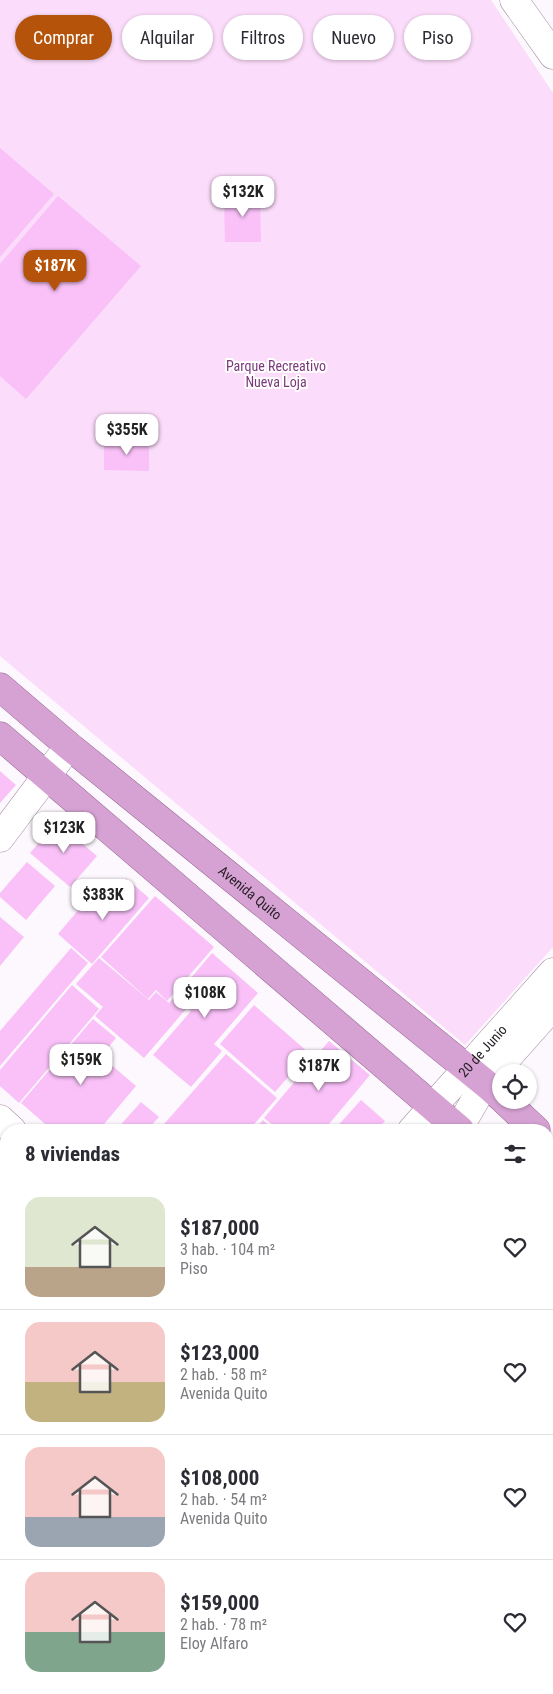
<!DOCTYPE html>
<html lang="es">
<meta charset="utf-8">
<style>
body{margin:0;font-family:"Roboto Condensed",sans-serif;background:#f7f7f7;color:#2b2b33;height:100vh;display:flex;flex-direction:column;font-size:19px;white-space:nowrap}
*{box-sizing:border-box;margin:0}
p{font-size:16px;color:#7c7c81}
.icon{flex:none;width:28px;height:28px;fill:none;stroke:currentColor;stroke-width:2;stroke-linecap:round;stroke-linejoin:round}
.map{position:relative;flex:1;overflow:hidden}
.side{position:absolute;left:0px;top:1124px;width:554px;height:571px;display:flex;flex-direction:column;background:#fff;border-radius:20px 20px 0 0;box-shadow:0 1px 4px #0004}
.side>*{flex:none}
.banner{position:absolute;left:15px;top:15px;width:524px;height:45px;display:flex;gap:10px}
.controls{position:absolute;left:492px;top:1064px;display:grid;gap:10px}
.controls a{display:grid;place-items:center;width:45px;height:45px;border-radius:50%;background:#fff;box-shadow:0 1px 4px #0004;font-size:25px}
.price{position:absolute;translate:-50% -42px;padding:0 11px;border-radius:10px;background:#fff;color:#222;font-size:16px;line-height:32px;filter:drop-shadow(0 1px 2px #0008)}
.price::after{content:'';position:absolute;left:50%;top:30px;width:15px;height:11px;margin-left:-8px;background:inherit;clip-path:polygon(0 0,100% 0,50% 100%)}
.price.on{background:#b45309;color:#fff}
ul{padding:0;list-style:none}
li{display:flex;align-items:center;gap:15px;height:125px;padding:0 25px}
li+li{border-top:1px solid #e1e1e2}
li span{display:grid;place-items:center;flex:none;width:140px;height:100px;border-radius:15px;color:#555}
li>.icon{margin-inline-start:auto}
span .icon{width:60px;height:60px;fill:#fffc;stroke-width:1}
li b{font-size:21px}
h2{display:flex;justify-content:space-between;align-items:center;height:60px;padding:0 25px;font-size:21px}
.chip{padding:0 18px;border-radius:22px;background:#fff;box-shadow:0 1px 4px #0004;font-size:18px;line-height:45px}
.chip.on{background:#b45309;color:#fff}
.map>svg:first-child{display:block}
.built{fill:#fee7fd}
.green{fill:#fbdcfa}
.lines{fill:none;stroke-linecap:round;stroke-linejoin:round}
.stream{stroke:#bf8abe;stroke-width:8}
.building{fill:#f9c1f8}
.minor-casing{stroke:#a38ea2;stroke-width:29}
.tertiary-casing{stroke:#a38ea2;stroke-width:29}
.secondary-casing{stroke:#a38ea2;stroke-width:29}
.trunk-casing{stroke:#926490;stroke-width:29}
.minor{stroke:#fff;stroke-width:28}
.tertiary{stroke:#fff;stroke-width:28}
.secondary{stroke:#fff;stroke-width:28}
.trunk{stroke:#d6a2d4;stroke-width:28}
.labels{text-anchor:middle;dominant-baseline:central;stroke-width:4;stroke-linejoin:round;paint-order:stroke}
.park-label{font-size:14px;fill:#7a397a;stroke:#fff}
.street-label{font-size:14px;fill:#251d24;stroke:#fff}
</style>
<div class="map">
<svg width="553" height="1694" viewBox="0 0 553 1694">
<rect width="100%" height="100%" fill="#fdf8fd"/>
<!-- built -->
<path class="built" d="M0,1512l6,5v56l-6,7z"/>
<!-- green -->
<path class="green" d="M0,0h491l62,93v854l-88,98 -465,-389z"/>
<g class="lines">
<!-- stream -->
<path class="stream" d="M548,1518l5,4"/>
</g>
<!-- building -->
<g class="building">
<path d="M0,148l54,46 -54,63z"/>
<path d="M260,194l1,48h-36l-1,-47z"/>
<path d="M58,196l83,70 -115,133 -26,-23v-112z"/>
<path d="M104,442l45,1v28l-45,-1z"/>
<path d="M0,771l16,14 -16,18z"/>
<path d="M57,822l40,34 -27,31 -40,-34z"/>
<path d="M27,862l28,24 -29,34 -26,-23v-4z"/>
<path d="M126,878l23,20 -57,66 -34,-30 33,-39 11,10z"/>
<path d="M155,896l59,51 -47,54 -11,-11 -8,9 -47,-42z"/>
<path d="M0,917l24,20 -24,29z"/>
<path d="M71,948l17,15 -88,103v-35z"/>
<path d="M212,953l46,40 -44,51 8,7 -31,36 -38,-32 38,-44 -16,-14z"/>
<path d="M99,958l50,42 7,-8 13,11 4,-5 13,11 -42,49 -49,-42 8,-9 -27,-23z"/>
<path d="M72,985l27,24 -80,94 -19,-17v-16z"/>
<path d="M254,1005l55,48 -34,39 -55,-48z"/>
<path d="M93,1019l23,19 -15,18 35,30 -37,44h-47l-31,-27z"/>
<path d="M329,1041l41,34 -46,55h-45l-15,-12z"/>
<path d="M226,1054l51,44 -28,32h-78l-7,-6z"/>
<path d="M361,1100l24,21 -8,9h-43z"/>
<path d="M141,1102l18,15 -12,13h-31z"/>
<path d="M263,1120l11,10h-20z"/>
<path d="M0,1161l6,5v13l-6,7z"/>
<path d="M6,1235v69l-6,-6v-56z"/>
<path d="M553,1236v94l-5,7v-95z"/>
<path d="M0,1303l6,5v34l-6,7z"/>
<path d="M6,1360v55l-6,-5v-43z"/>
<path d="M548,1407l5,4v10l-5,6z"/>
<path d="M553,1425v67l-5,-4v-57z"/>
<path d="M548,1558h1l4,50v51h-5z"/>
<path d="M26,1689h147l6,5h-158z"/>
<path d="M174,1689h31l-5,5h-20z"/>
</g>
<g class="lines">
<!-- minor casing -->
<g class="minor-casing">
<g id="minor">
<path d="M0,838l69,-92"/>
<path d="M0,1119l12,11"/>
<path d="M0,1208l6,-8"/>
<path d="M0,1450l6,5"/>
</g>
</g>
<!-- tertiary casing -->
<g class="tertiary-casing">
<g id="tertiary">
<path id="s1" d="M412,1130l141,-158"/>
<path d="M458,1130l27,-47 68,-77"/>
<path d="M0,1591l6,-8"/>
<path d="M0,1662l6,-7"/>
</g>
</g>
<!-- secondary casing -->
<g class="secondary-casing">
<path id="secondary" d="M514,0l39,55"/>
</g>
<!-- trunk casing -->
<g class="trunk-casing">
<g id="trunk">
<path id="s2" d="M0,687l69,59 416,337 16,14"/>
<path d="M0,736l460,394"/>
<path d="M504,1100l32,30"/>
<path d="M548,1207l5,4"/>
</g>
</g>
<!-- minor -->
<use href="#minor" class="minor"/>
<!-- tertiary -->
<use href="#tertiary" class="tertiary"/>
<!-- secondary -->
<use href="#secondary" class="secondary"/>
<!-- trunk -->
<use href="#trunk" class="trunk"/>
</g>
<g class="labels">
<!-- park labels -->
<g class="park-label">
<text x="276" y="366">Parque Recreativo<tspan x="276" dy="16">Nueva Loja</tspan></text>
</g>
<!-- street labels -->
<g class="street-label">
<text stroke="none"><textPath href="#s2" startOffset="324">Avenida Quito</textPath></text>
<text stroke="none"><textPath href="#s1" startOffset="106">20 de Junio</textPath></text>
</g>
</g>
</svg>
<div class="controls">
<a><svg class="icon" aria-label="locate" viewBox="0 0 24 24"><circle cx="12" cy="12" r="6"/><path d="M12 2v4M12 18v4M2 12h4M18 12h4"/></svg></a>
</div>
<b class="price" style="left:243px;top:218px">$132K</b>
<b class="price on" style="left:55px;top:292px">$187K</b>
<b class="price" style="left:127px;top:456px">$355K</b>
<b class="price" style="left:64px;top:854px">$123K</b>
<b class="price" style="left:103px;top:921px">$383K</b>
<b class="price" style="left:205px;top:1019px">$108K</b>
<b class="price" style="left:81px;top:1086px">$159K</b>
<b class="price" style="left:319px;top:1092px">$187K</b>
<div class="banner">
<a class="chip on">Comprar</a>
<a class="chip">Alquilar</a>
<a class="chip">Filtros</a>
<a class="chip">Nuevo</a>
<a class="chip">Piso</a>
</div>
<section class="side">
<h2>8 viviendas<svg class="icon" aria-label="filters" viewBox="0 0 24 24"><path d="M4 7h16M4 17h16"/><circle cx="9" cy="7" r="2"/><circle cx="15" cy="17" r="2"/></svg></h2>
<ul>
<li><span style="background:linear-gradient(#dfe7d0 70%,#b9a48a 0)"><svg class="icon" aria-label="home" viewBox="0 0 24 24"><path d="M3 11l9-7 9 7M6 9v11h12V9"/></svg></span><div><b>$187,000</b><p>3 hab. · 104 m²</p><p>Piso</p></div><svg class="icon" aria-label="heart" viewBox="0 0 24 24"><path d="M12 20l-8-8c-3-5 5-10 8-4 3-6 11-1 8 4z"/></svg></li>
<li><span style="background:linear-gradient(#f6c9c9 60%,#c2b280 0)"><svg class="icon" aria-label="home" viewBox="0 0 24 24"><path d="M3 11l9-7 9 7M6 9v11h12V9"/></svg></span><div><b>$123,000</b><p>2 hab. · 58 m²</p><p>Avenida Quito</p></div><svg class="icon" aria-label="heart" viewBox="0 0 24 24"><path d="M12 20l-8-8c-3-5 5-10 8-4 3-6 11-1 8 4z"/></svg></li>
<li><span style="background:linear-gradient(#f6c9c9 70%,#9aa5b1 0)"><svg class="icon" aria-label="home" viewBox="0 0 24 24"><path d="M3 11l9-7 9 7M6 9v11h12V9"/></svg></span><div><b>$108,000</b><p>2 hab. · 54 m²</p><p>Avenida Quito</p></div><svg class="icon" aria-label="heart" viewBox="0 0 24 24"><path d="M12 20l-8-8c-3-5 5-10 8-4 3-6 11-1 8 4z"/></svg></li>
<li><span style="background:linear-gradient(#f6c9c9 60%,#7fa58c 0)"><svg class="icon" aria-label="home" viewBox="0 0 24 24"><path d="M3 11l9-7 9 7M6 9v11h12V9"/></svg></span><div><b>$159,000</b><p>2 hab. · 78 m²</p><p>Eloy Alfaro</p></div><svg class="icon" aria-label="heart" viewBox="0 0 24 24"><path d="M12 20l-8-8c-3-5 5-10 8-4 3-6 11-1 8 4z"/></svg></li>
</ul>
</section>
</div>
